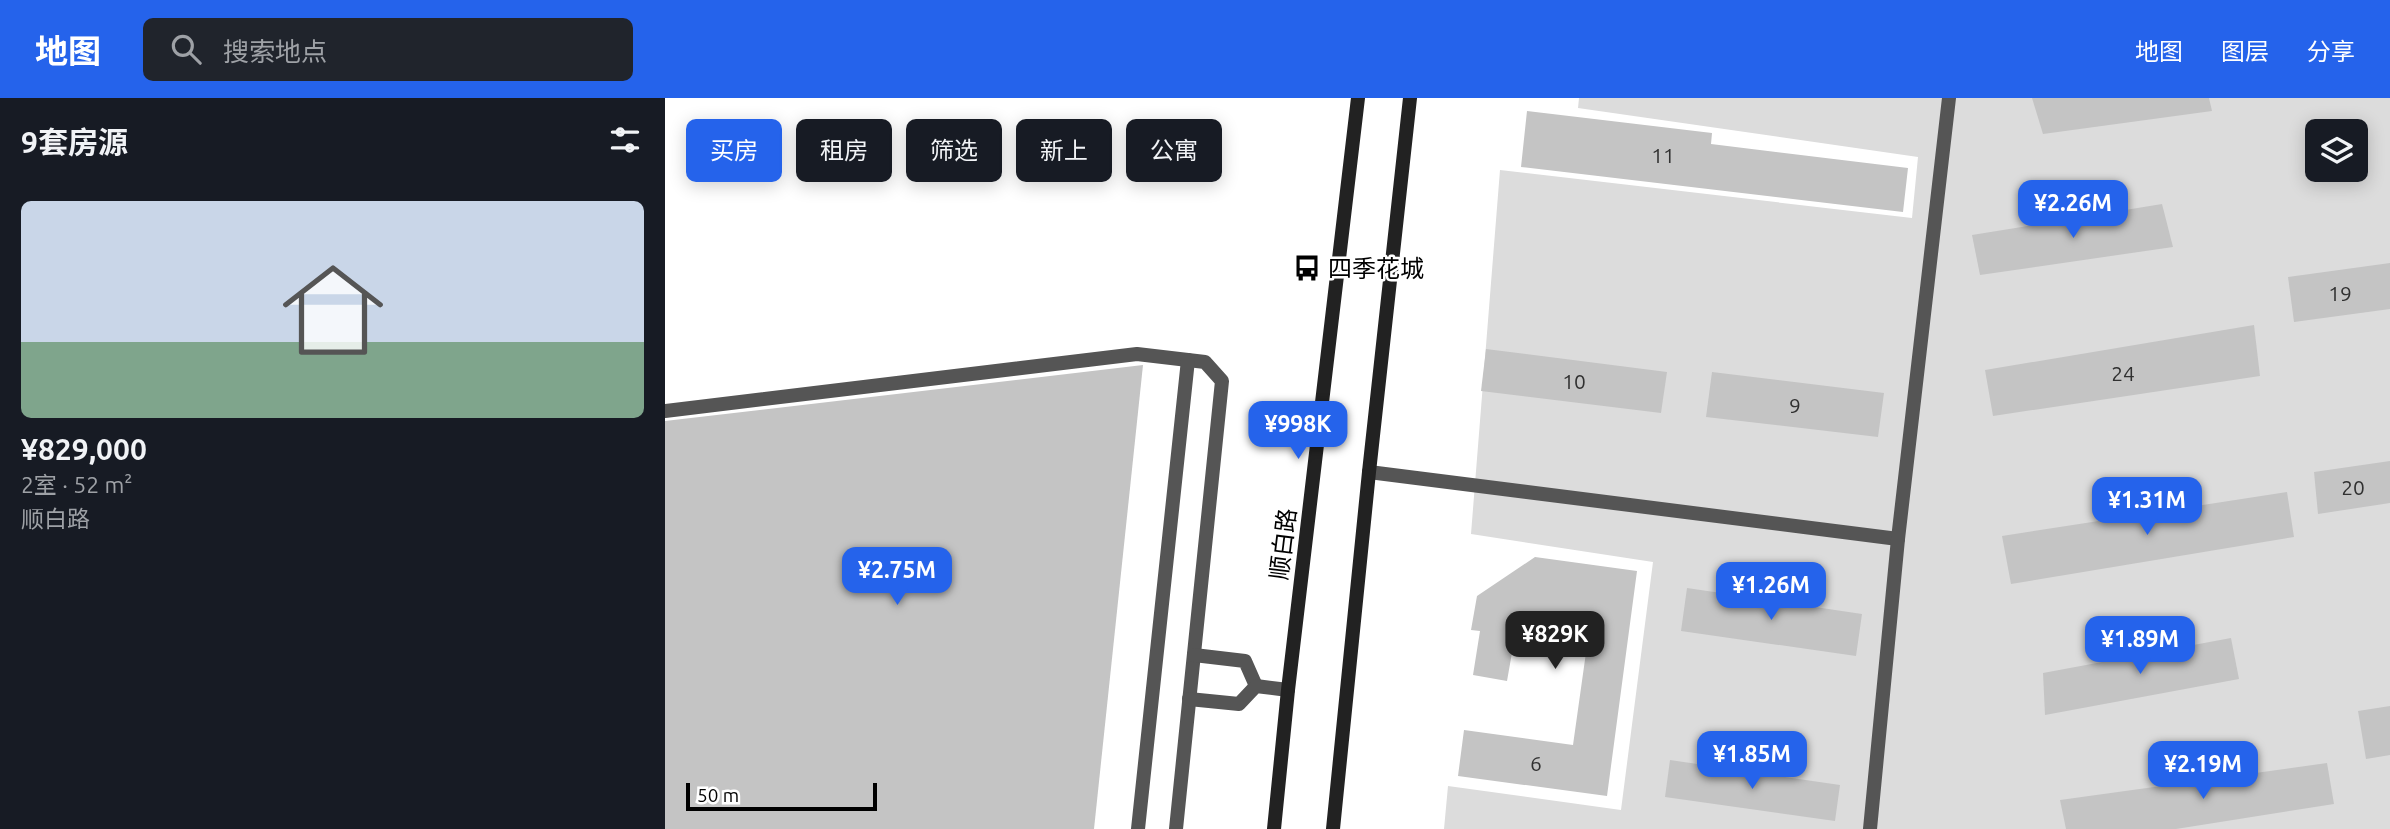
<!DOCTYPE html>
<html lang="zh">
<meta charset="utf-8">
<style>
body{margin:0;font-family:Ubuntu,"Noto Sans SC",sans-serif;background:#20242c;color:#f1f3f6;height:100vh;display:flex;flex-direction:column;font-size:26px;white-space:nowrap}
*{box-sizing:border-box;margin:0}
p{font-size:23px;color:#9ea1a6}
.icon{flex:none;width:38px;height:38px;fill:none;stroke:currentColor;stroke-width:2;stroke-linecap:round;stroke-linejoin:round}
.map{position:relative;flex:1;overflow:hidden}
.sheet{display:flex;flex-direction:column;background:#171b24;width:665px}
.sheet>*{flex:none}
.guide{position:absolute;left:21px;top:21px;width:665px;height:63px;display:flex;gap:14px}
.fabs{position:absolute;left:1640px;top:21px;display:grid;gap:14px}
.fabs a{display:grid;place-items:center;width:63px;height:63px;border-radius:10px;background:#171b24;box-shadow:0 4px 18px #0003;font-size:35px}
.scale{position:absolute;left:21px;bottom:18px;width:191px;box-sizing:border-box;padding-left:7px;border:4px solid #000;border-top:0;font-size:19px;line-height:24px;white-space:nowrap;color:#000;-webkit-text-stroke:5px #fff;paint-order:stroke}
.price{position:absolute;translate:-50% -60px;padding:0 16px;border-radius:14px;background:#2563eb;color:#fff;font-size:23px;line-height:46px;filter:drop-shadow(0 2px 4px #0008)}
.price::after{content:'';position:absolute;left:50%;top:42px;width:21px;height:16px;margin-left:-10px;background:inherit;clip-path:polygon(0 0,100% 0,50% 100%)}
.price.selected{background:#222;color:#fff}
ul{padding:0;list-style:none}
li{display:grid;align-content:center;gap:14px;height:371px;padding:0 21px}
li+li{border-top:2px solid #363941}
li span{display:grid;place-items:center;height:217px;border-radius:10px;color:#555}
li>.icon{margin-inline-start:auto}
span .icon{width:126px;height:126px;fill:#fffc;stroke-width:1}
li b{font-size:30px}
h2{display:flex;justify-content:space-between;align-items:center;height:84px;padding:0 21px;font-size:30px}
.tag{padding:0 24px;border-radius:10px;background:#171b24;box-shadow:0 4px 18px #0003;font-size:24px;line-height:63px}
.tag.selected{background:#2563eb;color:#fff}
header{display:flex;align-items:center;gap:42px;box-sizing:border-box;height:98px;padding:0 35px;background:#2563eb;color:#fff}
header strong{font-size:33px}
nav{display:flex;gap:38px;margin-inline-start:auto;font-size:24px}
.search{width:490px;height:63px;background:#20242c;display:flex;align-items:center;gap:18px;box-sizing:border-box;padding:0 24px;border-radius:10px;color:#9ea1a6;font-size:26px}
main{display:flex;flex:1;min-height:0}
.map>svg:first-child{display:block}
.green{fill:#dcdcdc;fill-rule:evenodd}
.building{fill:#c4c4c4}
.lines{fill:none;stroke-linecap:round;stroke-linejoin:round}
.lane{stroke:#555;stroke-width:14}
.street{stroke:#555;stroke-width:14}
.secondary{stroke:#222;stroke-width:14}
.labels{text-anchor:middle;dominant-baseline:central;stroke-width:5;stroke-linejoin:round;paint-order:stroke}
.number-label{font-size:21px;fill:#313131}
.poi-label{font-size:24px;fill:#000;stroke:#fff;text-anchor:start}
.street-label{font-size:24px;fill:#000;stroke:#fff}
</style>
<header>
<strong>地图</strong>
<div class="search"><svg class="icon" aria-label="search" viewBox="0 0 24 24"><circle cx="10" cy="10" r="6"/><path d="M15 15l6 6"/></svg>搜索地点</div>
<nav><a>地图</a><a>图层</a><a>分享</a></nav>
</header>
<main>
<section class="sheet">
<h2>9套房源<svg class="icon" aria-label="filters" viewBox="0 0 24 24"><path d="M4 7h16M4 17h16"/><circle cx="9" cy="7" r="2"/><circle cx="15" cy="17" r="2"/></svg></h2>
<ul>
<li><span style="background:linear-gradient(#c9d6e8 65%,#7fa58c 0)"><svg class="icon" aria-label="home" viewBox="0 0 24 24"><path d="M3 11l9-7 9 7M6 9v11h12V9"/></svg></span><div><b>¥829,000</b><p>2室 · 52 m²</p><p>顺白路</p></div></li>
</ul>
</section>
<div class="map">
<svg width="1725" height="731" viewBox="0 0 1725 731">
<rect width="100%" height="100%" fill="#fff"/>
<!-- green -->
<path class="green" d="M914,0h811v731h-946l4,-43 173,24 32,-248 -182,-28 29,-364 412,48 6,-61 -340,-49zM1652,33h38v39h-38z"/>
<!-- building -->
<g class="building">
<path d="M1367,0h177l3,13 -169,23z"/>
<path d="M862,13l185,22 -1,11 197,24 -5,44 -382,-45z"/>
<path d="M1497,106l11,43 -193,28 -8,-40z"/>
<path d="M1725,165v46l-96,13 -6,-45z"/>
<path d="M1589,227l6,51 -267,40 -8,-46z"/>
<path d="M821,251l181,23 -6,41 -180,-22z"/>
<path d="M478,267l-49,464h-429v-408z"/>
<path d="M1047,274l172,21 -6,44 -172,-20z"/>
<path d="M1725,363v42l-72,11 -4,-42z"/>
<path d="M1622,394l7,45 -283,47 -9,-48z"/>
<path d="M870,459l102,14 -30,225 -149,-20 6,-46 109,15 17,-121 -33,-5 -29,30 -15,-2 -6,34 -34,-6 7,-44 -9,-1 6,-34z"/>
<path d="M1022,490l175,26 -6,42 -175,-25z"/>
<path d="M1566,540l8,41 -194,36 -2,-42z"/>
<path d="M1725,608v49l-24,4 -8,-48z"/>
<path d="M1005,662l170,25 -5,36 -170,-24z"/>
<path d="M1662,665l7,41 -158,25h-110l-6,-29z"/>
</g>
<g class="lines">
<!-- lane -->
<g class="lane">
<path d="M0,313l472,-57 68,8 17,19 -46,448"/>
<path d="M473,731l50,-469"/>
</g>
<!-- street -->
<g class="street">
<path d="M704,374l529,67"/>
<path d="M529,557l51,6 11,25"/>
<path d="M524,601l50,5 17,-18 32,4"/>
<path d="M1205,731l28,-290 51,-441"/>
</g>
<!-- secondary -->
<g class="secondary">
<path d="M609,731l14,-139 70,-592"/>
<path d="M668,731l36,-357 41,-374"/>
</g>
</g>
<!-- icons -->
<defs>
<g id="bus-bare" transform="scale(2.1)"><path d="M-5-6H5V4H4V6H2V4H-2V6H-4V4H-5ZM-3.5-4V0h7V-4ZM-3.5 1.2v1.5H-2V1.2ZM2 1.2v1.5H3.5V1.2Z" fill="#000" stroke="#fff" stroke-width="2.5" paint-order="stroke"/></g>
</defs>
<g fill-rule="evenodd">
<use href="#bus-bare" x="642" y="170"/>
</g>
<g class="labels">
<!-- number labels -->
<g class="number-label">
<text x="998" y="57">11</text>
<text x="1675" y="195">19</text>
<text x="1458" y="275">24</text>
<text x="909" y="283">10</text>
<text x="1130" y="307">9</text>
<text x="1688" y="389">20</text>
<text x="871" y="665">6</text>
</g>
<!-- poi labels -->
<g class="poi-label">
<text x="663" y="170">四季花城</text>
</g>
<!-- street labels -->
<g class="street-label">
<text transform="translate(618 446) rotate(-83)">顺白路</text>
</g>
</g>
</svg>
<div class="fabs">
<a><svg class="icon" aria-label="layers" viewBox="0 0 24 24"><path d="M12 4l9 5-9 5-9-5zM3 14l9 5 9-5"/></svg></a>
</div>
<div class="scale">50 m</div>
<b class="price" style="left:1408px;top:142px">¥2.26M</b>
<b class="price" style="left:633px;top:363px">¥998K</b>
<b class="price" style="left:1482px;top:439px">¥1.31M</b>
<b class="price" style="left:232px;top:509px">¥2.75M</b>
<b class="price" style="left:1106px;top:524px">¥1.26M</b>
<b class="price selected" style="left:890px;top:573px">¥829K</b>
<b class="price" style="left:1475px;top:578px">¥1.89M</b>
<b class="price" style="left:1087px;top:693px">¥1.85M</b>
<b class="price" style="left:1538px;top:703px">¥2.19M</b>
<div class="guide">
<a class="tag selected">买房</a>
<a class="tag">租房</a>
<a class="tag">筛选</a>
<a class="tag">新上</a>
<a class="tag">公寓</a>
</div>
</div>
</main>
